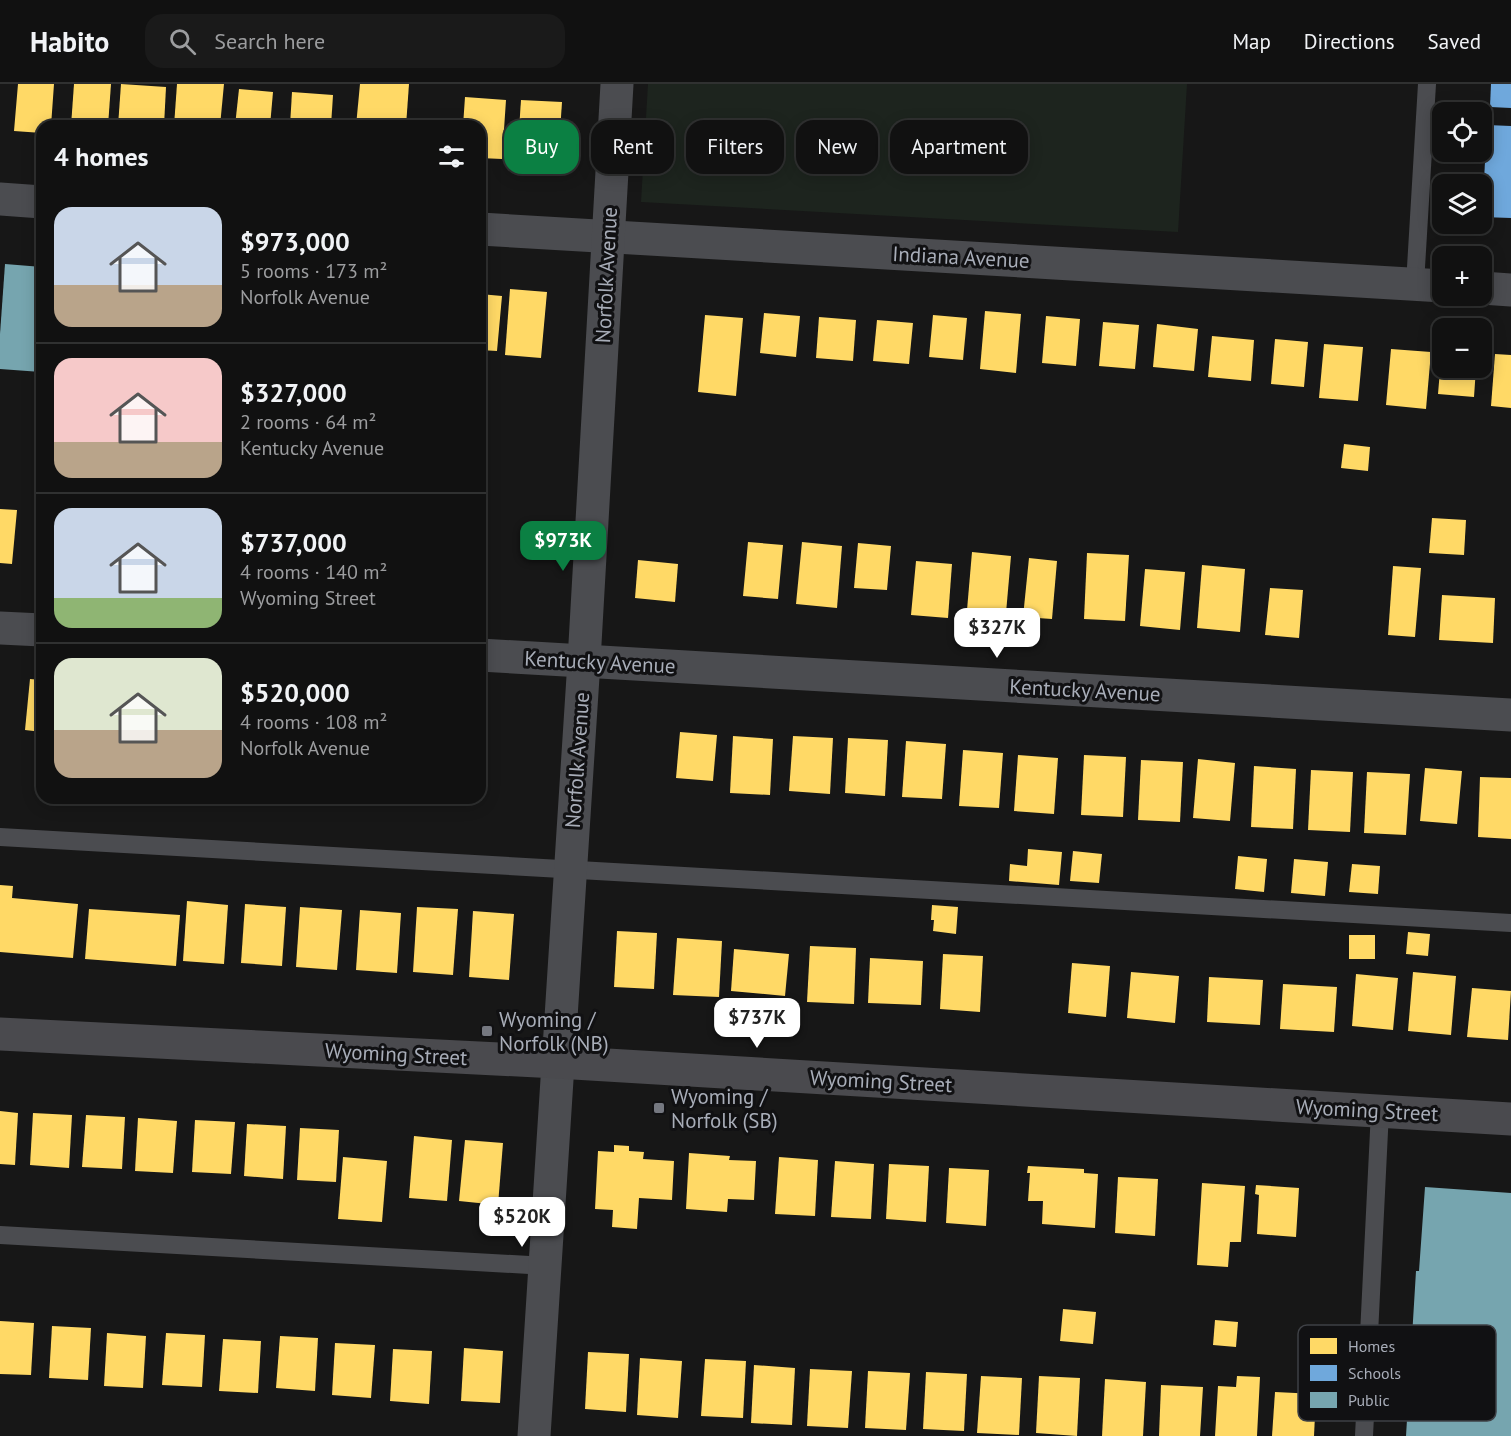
<!DOCTYPE html>
<meta charset="utf-8">
<style>
body{margin:0;font-family:"PT Sans",sans-serif;background:#1a1a1a;color:#f1f3f6;height:100vh;display:flex;flex-direction:column;font-size:22px;white-space:nowrap}
*{box-sizing:border-box;margin:0}
p{font-size:20px;color:#9c9d9f}
.icon{flex:none;width:33px;height:33px;fill:none;stroke:currentColor;stroke-width:2;stroke-linecap:round;stroke-linejoin:round}
.map{position:relative;flex:1;overflow:hidden}
.panel{position:absolute;left:36px;top:36px;width:450px;height:684px;display:flex;flex-direction:column;background:#111;border-radius:18px;box-shadow:0 3px 15px #0003,0 0 0 2px #303131}
.panel>*{flex:none}
.hud{position:absolute;left:504px;top:36px;width:570px;height:54px;display:flex;gap:12px}
.buttons{position:absolute;left:1432px;top:18px;display:grid;gap:12px}
.buttons a{display:grid;place-items:center;width:60px;height:60px;border-radius:12px;background:#111;box-shadow:0 3px 15px #0003,0 0 0 2px #303131;font-size:30px}
.price{position:absolute;translate:-50% -51px;padding:0 14px;border-radius:12px;background:#fff;color:#222;font-size:20px;line-height:39px;filter:drop-shadow(0 2px 3px #0008)}
.price::after{content:'';position:absolute;left:50%;top:36px;width:18px;height:14px;margin-left:-9px;background:inherit;clip-path:polygon(0 0,100% 0,50% 100%)}
.price.on{background:#0b8043;color:#fff}
ul{padding:0;list-style:none}
li{display:flex;align-items:center;gap:18px;height:150px;padding:0 18px}
li+li{border-top:2px solid #303131}
li span{display:grid;place-items:center;flex:none;width:168px;height:120px;border-radius:18px;color:#555}
li>.icon{margin-inline-start:auto}
span .icon{width:72px;height:72px;fill:#fffc;stroke-width:1}
li b{font-size:26px}
h2{display:flex;justify-content:space-between;align-items:center;height:72px;padding:0 18px;font-size:26px}
.chip{padding:0 21px;border-radius:18px;background:#111;box-shadow:0 3px 15px #0003,0 0 0 2px #303131;font-size:21px;line-height:54px}
.chip.on{background:#0b8043;color:#fff}
header{display:flex;align-items:center;gap:36px;box-sizing:border-box;height:84px;padding:0 30px;background:#111;border-bottom:2px solid #303131}
header strong{font-size:28px}
nav{display:flex;gap:33px;margin-inline-start:auto;font-size:21px}
.search{width:420px;height:54px;background:#1a1a1a;display:flex;align-items:center;gap:15px;box-sizing:border-box;padding:0 21px;border-radius:18px;color:#9c9d9f;font-size:22px}
.map>svg:first-child{display:block}
.green{fill:#1d241e}
.homes{fill:#ffd966}
.schools{fill:#6fa8dc}
.public{fill:#76a5af}
.lines{fill:none;stroke-linecap:round;stroke-linejoin:round}
.lane{stroke:#4b4c50;stroke-width:18}
.street{stroke:#4b4c50;stroke-width:33}
.secondary{stroke:#4a4a4e;stroke-width:33}
.poi-dot{fill:#757880;stroke:#111113;stroke-width:2}
.labels{text-anchor:middle;dominant-baseline:central;stroke-width:6;stroke-linejoin:round;paint-order:stroke}
.street-label{font-size:21px;fill:#a8adb8;stroke:#111113}
.poi-label{font-size:21px;fill:#a8adb8;stroke:#111113;text-anchor:start}
.key{fill:#111113;stroke:#3e4045;stroke-width:1.5}
.key-label{font-size:16px;fill:#a8adb8}
</style>
<header>
<strong>Habito</strong>
<div class="search"><svg class="icon" aria-label="search" viewBox="0 0 24 24"><circle cx="10" cy="10" r="6"/><path d="M15 15l6 6"/></svg>Search here</div>
<nav><a>Map</a><a>Directions</a><a>Saved</a></nav>
</header>
<div class="map">
<svg width="1511" height="1352" viewBox="0 0 1511 1352">
<rect width="100%" height="100%" fill="#171717"/>
<!-- green -->
<path class="green" d="M648,0h539l-9,148 -537,-30z"/>
<!-- homes -->
<g class="homes">
<path d="M18,0h36l-3,42h-9v7l-28,-2z"/>
<path d="M74,0h37l-3,42h-37z"/>
<path d="M121,0l45,3 -2,39h-46z"/>
<path d="M177,0h47l-4,42h-46z"/>
<path d="M360,0h49l-3,42h-50z"/>
<path d="M239,5l34,3 -3,34h-35z"/>
<path d="M292,8l41,3 -2,31h-41z"/>
<path d="M465,13l41,3 -4,59 -22,-1v-32h-17z"/>
<path d="M521,16l41,2 -4,60 -41,-3z"/>
<path d="M510,205l37,3 -6,66 -36,-3z"/>
<path d="M480,210l22,2 -5,55 -17,-1z"/>
<path d="M985,227l36,3 -5,59 -36,-4z"/>
<path d="M764,229l36,3 -4,41 -36,-4z"/>
<path d="M705,231l38,3 -7,78 -38,-4z"/>
<path d="M933,231l34,3 -4,42 -34,-3z"/>
<path d="M1046,232l34,3 -4,47 -34,-3z"/>
<path d="M819,233l37,3 -3,41 -37,-3z"/>
<path d="M877,236l36,3 -4,41 -36,-3z"/>
<path d="M1103,238l36,3 -4,44 -36,-3z"/>
<path d="M1157,240l41,5 -4,42 -41,-4z"/>
<path d="M1212,252l42,4 -3,41 -43,-4z"/>
<path d="M1275,255l33,3 -4,45 -33,-3z"/>
<path d="M1324,260l39,3 -5,54 -39,-3z"/>
<path d="M1391,265l40,3 -5,57 -40,-4z"/>
<path d="M1495,270l16,1v53l-20,-2z"/>
<path d="M1441,274h2v10h33l-2,29 -36,-3z"/>
<path d="M1344,360l26,3 -2,24 -27,-3z"/>
<path d="M0,425l17,1 -5,54 -12,-1z"/>
<path d="M1432,434l34,2 -2,35 -35,-2z"/>
<path d="M40,435h2v40l-5,-1z"/>
<path d="M748,458l35,3 -5,54 -35,-3z"/>
<path d="M802,458l40,4 -5,62 -41,-4z"/>
<path d="M858,459l33,3 -4,44 -33,-2z"/>
<path d="M972,468l39,4 -5,57 -39,-3z"/>
<path d="M1087,469l42,2 -4,66 -41,-2z"/>
<path d="M1029,474l28,3 -5,58 -29,-2z"/>
<path d="M638,476l40,4 -3,38 -40,-4z"/>
<path d="M916,477l36,3 -4,54 -37,-3z"/>
<path d="M1202,481l43,4 -5,63 -43,-4z"/>
<path d="M1393,482l28,2 -6,69 -27,-2z"/>
<path d="M1145,485l40,3 -5,58 -40,-4z"/>
<path d="M1270,504l33,2 -4,48 -34,-3z"/>
<path d="M1442,511l53,3 -2,45 -54,-3z"/>
<path d="M30,595l12,1v52l-17,-2z"/>
<path d="M680,648l37,3 -4,46 -37,-3z"/>
<path d="M733,652l40,3 -3,56 -40,-2z"/>
<path d="M793,652l40,2 -3,56 -41,-3z"/>
<path d="M848,654l40,2 -3,56 -40,-3z"/>
<path d="M906,657l40,3 -4,55 -40,-2z"/>
<path d="M963,666l40,3 -4,55 -40,-2z"/>
<path d="M1018,671l40,3 -4,56 -40,-3z"/>
<path d="M1084,671l42,2 -3,60 -42,-2z"/>
<path d="M1198,675l37,4 -5,58 -37,-3z"/>
<path d="M1141,676l42,2 -3,60 -42,-2z"/>
<path d="M1254,682l42,3 -3,60 -42,-2z"/>
<path d="M1425,684l37,3 -5,53 -37,-3z"/>
<path d="M1311,686l42,2 -3,60 -42,-2z"/>
<path d="M1367,688l43,2 -4,61 -42,-2z"/>
<path d="M1480,693l31,1v61l-33,-2z"/>
<path d="M1028,765l34,3 -3,33 -50,-4 1,-17 17,2z"/>
<path d="M1073,767l29,3 -3,29 -29,-2z"/>
<path d="M1238,772l29,3 -3,33 -29,-3z"/>
<path d="M1294,775l34,3 -3,34 -34,-3z"/>
<path d="M1352,780l28,2 -2,28 -29,-2z"/>
<path d="M0,801l13,1 -1,12 66,6 -5,54 -73,-6z"/>
<path d="M187,817l41,4 -4,59 -41,-3z"/>
<path d="M245,820l41,3 -4,59 -41,-3z"/>
<path d="M932,821l26,2 -2,27 -23,-3 1,-11h-3z"/>
<path d="M300,823l42,3 -5,60 -41,-3z"/>
<path d="M417,823l41,2 -5,66 -40,-3z"/>
<path d="M89,825l91,6 -4,51 -91,-7z"/>
<path d="M360,826l41,3 -4,60 -41,-3z"/>
<path d="M473,827l41,3 -5,66 -40,-3z"/>
<path d="M617,847l40,2 -3,56 -40,-2z"/>
<path d="M1408,848l22,2 -2,22 -22,-2z"/>
<rect x="1349" y="851" width="26" height="24"/>
<path d="M677,854l45,3 -3,56 -46,-2z"/>
<path d="M810,862l46,2 -2,56 -47,-2z"/>
<path d="M734,865l55,5 -4,42 -54,-5z"/>
<path d="M943,870l40,2 -3,56 -40,-3z"/>
<path d="M870,874l53,3 -2,44 -53,-2z"/>
<path d="M1072,879l38,3 -4,51 -38,-4z"/>
<path d="M1131,888l48,4 -4,47 -48,-5z"/>
<path d="M1413,888l43,4 -5,59 -43,-4z"/>
<path d="M1356,890l42,4 -5,52 -41,-4z"/>
<path d="M1209,893l54,3 -3,45 -53,-3z"/>
<path d="M1283,900l54,3 -3,45 -54,-3z"/>
<path d="M1472,904l39,3 -3,49 -41,-3z"/>
<path d="M0,1027l18,2 -3,52 -15,-1z"/>
<path d="M33,1029l39,2 -3,53 -39,-3z"/>
<path d="M86,1031l39,2 -3,52 -40,-2z"/>
<path d="M138,1034l39,3 -4,52 -38,-2z"/>
<path d="M195,1036l40,2 -4,52 -39,-2z"/>
<path d="M247,1040l39,2 -3,53 -39,-3z"/>
<path d="M300,1044l39,2 -3,52 -39,-2z"/>
<path d="M414,1052l38,4 -5,61 -38,-3z"/>
<path d="M465,1056l38,3 -5,62 -39,-4z"/>
<path d="M614,1061l15,1v5l15,1 -1,7 31,2 -2,39 -33,-2 -2,31 -25,-2 1,-17 -18,-1 3,-58 16,1z"/>
<path d="M689,1069l41,3 -1,4 27,1 -2,39 -26,-1 -1,13 -41,-3z"/>
<path d="M343,1073l44,4 -5,61 -44,-3z"/>
<path d="M779,1073l39,3 -3,56 -40,-2z"/>
<path d="M835,1077l39,3 -3,55 -40,-2z"/>
<path d="M889,1080l40,2 -3,56 -40,-3z"/>
<path d="M1028,1082l56,3v4l14,1 -3,54 -53,-4 1,-23h-15l2,-28h-3z"/>
<path d="M949,1084l40,2 -3,56 -40,-3z"/>
<path d="M1118,1093l40,2 -3,57 -40,-3z"/>
<path d="M1202,1099l43,3 -4,56h-11l-2,25 -31,-2z"/>
<path d="M1256,1101l43,3 -3,49 -39,-3 2,-39 -4,-1z"/>
<path d="M1063,1225l33,3 -3,32 -33,-3z"/>
<path d="M1215,1236l23,2 -2,25 -23,-2z"/>
<path d="M0,1237l34,2 -3,52 -31,-1z"/>
<path d="M52,1242l39,2 -3,52 -39,-2z"/>
<path d="M107,1249l39,3 -3,52 -39,-2z"/>
<path d="M166,1249l39,2 -3,52 -40,-2z"/>
<path d="M280,1252l38,2 -3,53 -39,-3z"/>
<path d="M223,1255l38,2 -3,52 -39,-2z"/>
<path d="M335,1259l40,2 -4,53 -39,-3z"/>
<path d="M464,1264l39,3 -3,52 -39,-2z"/>
<path d="M393,1265l39,2 -3,53 -39,-3z"/>
<path d="M588,1268l41,2 -3,58 -41,-3z"/>
<path d="M640,1274l42,3 -4,57 -41,-3z"/>
<path d="M705,1275l41,2 -3,57 -42,-2z"/>
<path d="M754,1281l41,3 -3,57 -41,-2z"/>
<path d="M810,1285l42,2 -4,57 -41,-2z"/>
<path d="M868,1287l42,2 -4,57 -41,-2z"/>
<path d="M926,1288l41,2 -3,57 -41,-2z"/>
<path d="M981,1292l41,2 -3,57 -42,-2z"/>
<path d="M1039,1292l41,2 -3,58 -41,-3z"/>
<path d="M1237,1292l23,1 -3,59h-42l3,-50 18,1z"/>
<path d="M1105,1295l41,3 -3,54h-41z"/>
<path d="M1161,1301l42,2 -3,49h-41z"/>
<path d="M1275,1308l41,2 -2,42h-42z"/>
</g>
<!-- schools -->
<g class="schools">
<path d="M1491,0h20v24l-21,-1z"/>
<path d="M1487,41l24,1v92l-29,-1z"/>
</g>
<!-- public -->
<g class="public">
<path d="M5,180l37,3 -1,105 -41,-3v-35z"/>
<path d="M1425,1103l86,6v243h-105l10,-165h3z"/>
</g>
<g class="lines">
<!-- lane -->
<g class="lane">
<path d="M1415,200l12,-200"/>
<path d="M0,753l1511,86"/>
<path d="M0,1151l546,31"/>
<path d="M1364,1352l16,-325"/>
</g>
<!-- street -->
<g class="street">
<path d="M0,115l42,3"/>
<path d="M480,145l963,57"/>
<path d="M1482,204l29,2"/>
<path d="M0,544l42,2"/>
<path d="M480,571l1031,60"/>
<path d="M534,1352l50,-775 33,-577"/>
</g>
<!-- secondary -->
<path class="secondary" d="M0,950l557,28 954,57"/>
</g>
<!-- markers -->
<g class="poi-dot">
<rect x="481" y="941" width="12" height="12" rx="3"/>
<rect x="653" y="1018" width="12" height="12" rx="3"/>
</g>
<g class="labels">
<!-- street labels -->
<g class="street-label">
<text transform="translate(961 173) rotate(3)">Indiana Avenue</text>
<text transform="translate(606 191) rotate(-87)">Norfolk Avenue</text>
<text transform="translate(600 578) rotate(3)">Kentucky Avenue</text>
<text transform="translate(1085 606) rotate(3)">Kentucky Avenue</text>
<text transform="translate(577 676) rotate(-86)">Norfolk Avenue</text>
<text transform="translate(396 970) rotate(3)">Wyoming Street</text>
<text transform="translate(881 997) rotate(3)">Wyoming Street</text>
<text transform="translate(1367 1026) rotate(3)">Wyoming Street</text>
</g>
<!-- poi labels -->
<g class="poi-label">
<text x="499" y="935">Wyoming /<tspan x="499" dy="24">Norfolk (NB)</tspan></text>
<text x="671" y="1012">Wyoming /<tspan x="671" dy="24">Norfolk (SB)</tspan></text>
</g>
</g>
<!-- legend -->
<rect x="1298" y="1241" width="198" height="96" rx="9" class="key"/>
<rect x="1310" y="1254" width="27" height="16" fill="#ffd966"/>
<rect x="1310" y="1281" width="27" height="16" fill="#6fa8dc"/>
<rect x="1310" y="1308" width="27" height="16" fill="#76a5af"/>
<g class="key-label">
<text x="1348" y="1268">Homes</text>
<text x="1348" y="1295">Schools</text>
<text x="1348" y="1322">Public</text>
</g>
</svg>
<div class="buttons">
<a><svg class="icon" aria-label="locate" viewBox="0 0 24 24"><circle cx="12" cy="12" r="6"/><path d="M12 2v4M12 18v4M2 12h4M18 12h4"/></svg></a>
<a><svg class="icon" aria-label="layers" viewBox="0 0 24 24"><path d="M12 4l9 5-9 5-9-5zM3 14l9 5 9-5"/></svg></a>
<a>+</a>
<a>−</a>
</div>
<b class="price on" style="left:563px;top:488px">$973K</b>
<b class="price" style="left:997px;top:575px">$327K</b>
<b class="price" style="left:757px;top:965px">$737K</b>
<b class="price" style="left:522px;top:1164px">$520K</b>
<div class="hud">
<a class="chip on">Buy</a>
<a class="chip">Rent</a>
<a class="chip">Filters</a>
<a class="chip">New</a>
<a class="chip">Apartment</a>
</div>
<section class="panel">
<h2>4 homes<svg class="icon" aria-label="filters" viewBox="0 0 24 24"><path d="M4 7h16M4 17h16"/><circle cx="9" cy="7" r="2"/><circle cx="15" cy="17" r="2"/></svg></h2>
<ul>
<li><span style="background:linear-gradient(#c9d6e8 65%,#b9a48a 0)"><svg class="icon" aria-label="home" viewBox="0 0 24 24"><path d="M3 11l9-7 9 7M6 9v11h12V9"/></svg></span><div><b>$973,000</b><p>5 rooms · 173 m²</p><p>Norfolk Avenue</p></div></li>
<li><span style="background:linear-gradient(#f6c9c9 70%,#b9a48a 0)"><svg class="icon" aria-label="home" viewBox="0 0 24 24"><path d="M3 11l9-7 9 7M6 9v11h12V9"/></svg></span><div><b>$327,000</b><p>2 rooms · 64 m²</p><p>Kentucky Avenue</p></div></li>
<li><span style="background:linear-gradient(#c9d6e8 75%,#8fb573 0)"><svg class="icon" aria-label="home" viewBox="0 0 24 24"><path d="M3 11l9-7 9 7M6 9v11h12V9"/></svg></span><div><b>$737,000</b><p>4 rooms · 140 m²</p><p>Wyoming Street</p></div></li>
<li><span style="background:linear-gradient(#dfe7d0 60%,#b9a48a 0)"><svg class="icon" aria-label="home" viewBox="0 0 24 24"><path d="M3 11l9-7 9 7M6 9v11h12V9"/></svg></span><div><b>$520,000</b><p>4 rooms · 108 m²</p><p>Norfolk Avenue</p></div></li>
</ul>
</section>
</div>
